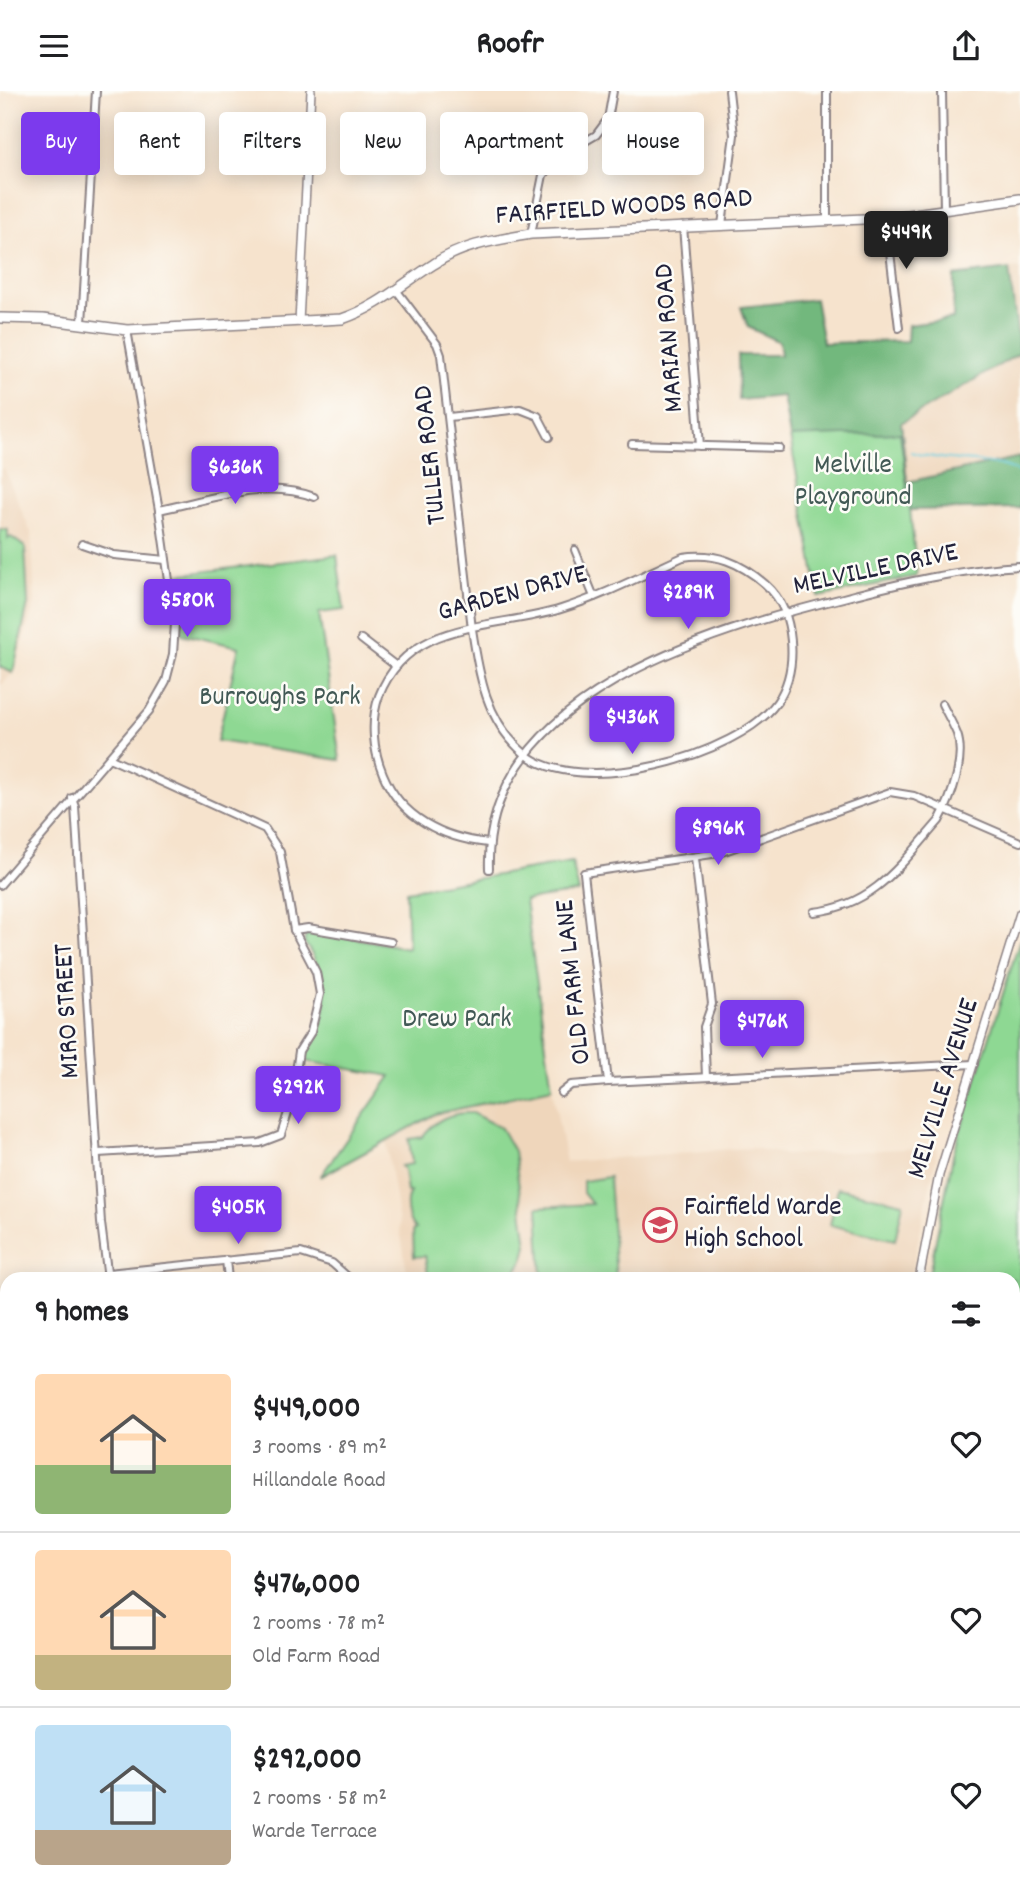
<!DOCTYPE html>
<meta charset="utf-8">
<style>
body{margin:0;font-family:Dekko,sans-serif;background:#f6f6f6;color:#202124;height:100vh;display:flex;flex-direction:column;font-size:26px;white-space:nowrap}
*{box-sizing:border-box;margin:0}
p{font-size:23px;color:#757577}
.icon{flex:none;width:38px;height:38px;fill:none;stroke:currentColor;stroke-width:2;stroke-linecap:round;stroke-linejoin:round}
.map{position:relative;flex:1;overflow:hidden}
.sheet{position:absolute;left:0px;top:1181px;width:1020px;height:625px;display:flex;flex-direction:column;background:#fff;border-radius:21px 21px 0 0;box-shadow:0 4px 18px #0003}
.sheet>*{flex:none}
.top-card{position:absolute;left:21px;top:21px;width:978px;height:63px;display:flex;gap:14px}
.price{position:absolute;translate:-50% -60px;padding:0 16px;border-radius:7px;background:#7c3aed;color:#fff;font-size:23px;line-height:46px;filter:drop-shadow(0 2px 4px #0008)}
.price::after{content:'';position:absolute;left:50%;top:42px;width:21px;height:16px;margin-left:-10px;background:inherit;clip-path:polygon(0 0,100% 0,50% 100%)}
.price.on{background:#222;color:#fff}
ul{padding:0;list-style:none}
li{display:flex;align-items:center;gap:21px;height:175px;padding:0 35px}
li+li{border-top:2px solid #e0e0e0}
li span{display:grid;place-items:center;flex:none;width:196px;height:140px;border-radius:7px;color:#555}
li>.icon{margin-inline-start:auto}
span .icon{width:84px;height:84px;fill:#fffc;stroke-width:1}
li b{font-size:30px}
h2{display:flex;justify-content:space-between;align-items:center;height:84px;padding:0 35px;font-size:30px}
.chip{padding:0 24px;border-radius:7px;background:#fff;box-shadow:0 4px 18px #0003;font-size:24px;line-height:63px}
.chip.on{background:#7c3aed;color:#fff}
header{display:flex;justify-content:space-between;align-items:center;height:91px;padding:0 35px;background:#fff;font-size:32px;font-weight:800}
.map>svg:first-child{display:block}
.built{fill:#efd6bb}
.green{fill:#8ed893;stroke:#587d67;stroke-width:2}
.forest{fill:#72b87d;stroke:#4a6d5c;stroke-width:2}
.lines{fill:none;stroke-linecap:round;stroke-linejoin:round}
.stream{stroke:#5ec8d9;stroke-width:2}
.minor-casing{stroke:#8c8284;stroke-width:10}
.tertiary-casing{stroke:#8c8284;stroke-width:10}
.secondary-casing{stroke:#8c8284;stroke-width:12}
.minor{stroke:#fff;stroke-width:6}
.tertiary{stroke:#fff;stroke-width:7}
.secondary{stroke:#fff;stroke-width:9}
.labels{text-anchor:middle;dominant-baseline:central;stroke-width:5;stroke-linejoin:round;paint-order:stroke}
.street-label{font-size:28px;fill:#22223b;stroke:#fdfcf7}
.park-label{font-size:28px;fill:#425955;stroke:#fdfcf7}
.poi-label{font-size:28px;fill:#22223b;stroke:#fdfcf7;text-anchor:start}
</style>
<header><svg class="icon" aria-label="menu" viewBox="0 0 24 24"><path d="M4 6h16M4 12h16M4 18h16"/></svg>Roofr<svg class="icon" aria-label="share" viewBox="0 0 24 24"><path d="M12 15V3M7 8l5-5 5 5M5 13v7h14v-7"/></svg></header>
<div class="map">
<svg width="1020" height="1805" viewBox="0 0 1020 1805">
<rect width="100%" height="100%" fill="#fdfcf7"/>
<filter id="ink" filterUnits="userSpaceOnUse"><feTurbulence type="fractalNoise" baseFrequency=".0143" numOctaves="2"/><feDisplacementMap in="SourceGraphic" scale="14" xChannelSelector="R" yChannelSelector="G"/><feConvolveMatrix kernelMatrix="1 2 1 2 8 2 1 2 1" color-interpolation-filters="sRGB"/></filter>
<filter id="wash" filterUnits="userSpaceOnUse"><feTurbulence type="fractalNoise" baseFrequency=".00686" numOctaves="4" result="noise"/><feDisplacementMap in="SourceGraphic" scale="28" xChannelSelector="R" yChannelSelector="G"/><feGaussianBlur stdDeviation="1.57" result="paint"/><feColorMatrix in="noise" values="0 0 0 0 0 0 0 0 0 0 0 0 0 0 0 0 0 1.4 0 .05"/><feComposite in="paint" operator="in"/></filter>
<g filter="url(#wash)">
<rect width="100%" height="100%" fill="#f6e3cd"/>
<!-- built -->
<g class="built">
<path d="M1020,177v189l-113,26 -6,-60 118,-70 -10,-84z"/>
<path d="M4,377l27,65 4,69 -22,71 -13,13v-216z"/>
<path d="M552,997l14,74 165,-13 23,-1 32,7 152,-8 -28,132h-502l-22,-138 49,-27z"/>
<path d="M7,1528v271h22l-5,6h-24v-275z"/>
</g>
<!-- green -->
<g class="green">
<path d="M901,332l16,153 -98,21 -29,-160z"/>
<path d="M0,438l8,1v9l3,-2 14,10 3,57 -15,69 -13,-6z"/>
<path d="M337,464l7,55 -25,3 21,147 -123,-19 22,-94 -57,-13 -7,-59z"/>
<path d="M572,771l7,30 -54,8 27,188 -117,26 -115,63 71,-101 -87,-15c2,-12 8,-20 14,-31 15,-31 5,-61 -14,-88l2,-7 10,-4 92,17 -2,-57z"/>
<path d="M1020,848v373l-7,3v-36h-85l26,-128z"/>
<path d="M472,1022l29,15 13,23 13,94 -3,13 -13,21h-82l-4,-23 -11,1 -1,-27 3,-1c-9,-7 -12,-27 -6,-37h-3l-3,-22 -3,-4 11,-2 -3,-25 13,-2c13,-17 28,-25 50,-24z"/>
<path d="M609,1086l7,102h-74l-4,-72 54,-3 -9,-11v-12z"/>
<path d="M838,1097l65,15 -8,37 -65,-15z"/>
</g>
<!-- forest -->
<g class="forest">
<path d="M1009,178l11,84 -119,70 6,59 113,-25v51l-110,2 -10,-77 -110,4 -7,-41 -44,4 -1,-45h43l-2,-13 -31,-15 -7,-20 74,-8 8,44 84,-2 1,-16 45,-6 1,-43z"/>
<path d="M7,1528v128l-7,4v-130z"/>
</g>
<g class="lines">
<!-- stream -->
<path class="stream" d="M911,361c36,12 82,4 109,21"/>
</g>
</g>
<g filter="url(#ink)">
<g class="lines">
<!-- minor casing -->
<g class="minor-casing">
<g id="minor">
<path d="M827,0v128"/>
<path d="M942,0l2,119"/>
<path d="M886,127l13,110"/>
<path d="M722,134l12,-90 -5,-44"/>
<path d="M683,135l17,220"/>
<path d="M531,143l12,-59 17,-19 36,-21 12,-16 5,-28"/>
<path d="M397,200l40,53 4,11 31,274c7,46 14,92 52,124 54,47 215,3 253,-51 13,-19 16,-39 14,-61 -2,-22 -8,-41 -26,-57 -24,-21 -49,-32 -82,-27 -40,18 -80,39 -122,52 -67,21 -152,9 -182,87 -9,25 -6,54 4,78 18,44 60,64 105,69"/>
<path d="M82,232l14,-232"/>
<path d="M449,326l71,-8 18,7 11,21"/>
<path d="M632,353l147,4"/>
<path d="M159,419c51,-10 104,-32 155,-13"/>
<path d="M82,453l32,11 52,5"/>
<path d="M575,459l19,47"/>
<path d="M361,548l35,27"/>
<path d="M109,667l156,71 15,23 14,78 14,-2 83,14"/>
<path d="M72,707l3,8 26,417 7,56"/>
<path d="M695,767l17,146 -8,23 2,50"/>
<path d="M489,778c-6,-172 221,-238 354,-271 57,-15 118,-29 177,-32"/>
<path d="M0,794l149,-174 17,-30 7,-27 2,-31 -16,-113 -32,-180"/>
<path d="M814,821c61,-7 87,-48 125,-91 12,-22 27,-62 18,-87 -4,-10 -10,-20 -15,-30"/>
<path d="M608,991l-24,-209 135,-20 171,-61 24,4 106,46"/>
<path d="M561,1002l10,-8 37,-3 366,-18"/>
<path d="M98,1062l162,-10 21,-8 11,-35 7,-49 12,-19 9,-38 -4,-22 -22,-42"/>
<path d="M226,1169l2,19"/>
<path d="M108,1182l193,-20 31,10 18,16"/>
<path d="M1013,1326l7,-1"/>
<path d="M0,1357l7,-24"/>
<path d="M0,1364l7,29"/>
<path d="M0,1418l7,-4"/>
<path d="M1020,1537l-6,11 6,61"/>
<path d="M29,1799l7,6"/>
<path d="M196,1799l5,6"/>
<path d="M306,1799l5,6"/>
<path d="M416,1799l5,6"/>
<path d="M525,1799l6,6"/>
<path d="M847,1799l1,6"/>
<path d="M371,1805l7,-6"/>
</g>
</g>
<!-- tertiary casing -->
<g class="tertiary-casing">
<g id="tertiary">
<path d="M299,231l12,-231"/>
<path d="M919,1188l20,-104 81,-262"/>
<path d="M1013,1235l7,-3"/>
<path d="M134,1805l5,-6"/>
<path d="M932,1805v-6"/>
</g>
</g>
<!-- secondary casing -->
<g class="secondary-casing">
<path id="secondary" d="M0,227l43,1 84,11 215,-11c36,-12 60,-35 92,-55 29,-20 63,-24 97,-30l355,-16 134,-19"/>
</g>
<!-- minor -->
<use href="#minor" class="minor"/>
<!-- tertiary -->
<use href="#tertiary" class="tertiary"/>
<!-- secondary -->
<use href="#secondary" class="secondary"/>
</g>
</g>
<!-- icons -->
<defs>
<g id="school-ring" transform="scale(1.75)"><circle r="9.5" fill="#fdfcf7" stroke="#d1495b" stroke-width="1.5"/><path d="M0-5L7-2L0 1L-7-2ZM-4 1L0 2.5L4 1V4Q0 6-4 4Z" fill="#d1495b"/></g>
</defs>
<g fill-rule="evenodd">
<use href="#school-ring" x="660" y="1134"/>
</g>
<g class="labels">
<!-- street labels -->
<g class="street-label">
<text transform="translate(624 118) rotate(-4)">FAIRFIELD WOODS ROAD</text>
<text transform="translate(671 247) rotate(-94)">MARIAN ROAD</text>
<text transform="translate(432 364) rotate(-96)">TULLER ROAD</text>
<text transform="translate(876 480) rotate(-12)">MELVILLE DRIVE</text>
<text transform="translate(513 504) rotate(-15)">GARDEN DRIVE</text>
<text transform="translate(575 891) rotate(-96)">OLD FARM LANE</text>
<text transform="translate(69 920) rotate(-93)">MIRO STREET</text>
<text transform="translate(945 998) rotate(-73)">MELVILLE AVENUE</text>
</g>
<!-- park labels -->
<g class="park-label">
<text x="853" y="376">Melville<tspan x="853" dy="32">Playground</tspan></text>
<text x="280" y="608">Burroughs Park</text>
<text x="457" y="930">Drew Park</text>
</g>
<!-- poi labels -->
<g class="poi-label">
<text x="684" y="1118">Fairfield Warde<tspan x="684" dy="32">High School</tspan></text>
</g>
</g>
</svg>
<b class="price on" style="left:906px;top:180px">$449K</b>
<b class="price" style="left:235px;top:415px">$636K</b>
<b class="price" style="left:688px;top:540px">$289K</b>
<b class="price" style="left:187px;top:548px">$580K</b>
<b class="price" style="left:632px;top:665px">$436K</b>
<b class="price" style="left:718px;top:776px">$896K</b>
<b class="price" style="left:762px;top:969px">$476K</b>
<b class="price" style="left:298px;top:1035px">$292K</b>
<b class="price" style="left:238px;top:1155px">$405K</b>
<div class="top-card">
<a class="chip on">Buy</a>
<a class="chip">Rent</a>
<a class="chip">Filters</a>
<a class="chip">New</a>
<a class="chip">Apartment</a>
<a class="chip">House</a>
</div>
<section class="sheet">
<h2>9 homes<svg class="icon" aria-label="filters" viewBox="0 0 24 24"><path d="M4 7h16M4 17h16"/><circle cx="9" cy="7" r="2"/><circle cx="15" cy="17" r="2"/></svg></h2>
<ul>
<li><span style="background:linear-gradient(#ffd9b3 65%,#8fb573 0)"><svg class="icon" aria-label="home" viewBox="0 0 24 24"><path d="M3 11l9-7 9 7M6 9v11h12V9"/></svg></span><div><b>$449,000</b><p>3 rooms · 89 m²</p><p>Hillandale Road</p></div><svg class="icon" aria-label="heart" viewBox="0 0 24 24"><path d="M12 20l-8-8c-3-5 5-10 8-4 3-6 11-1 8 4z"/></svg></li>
<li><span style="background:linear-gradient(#ffd9b3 75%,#c2b280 0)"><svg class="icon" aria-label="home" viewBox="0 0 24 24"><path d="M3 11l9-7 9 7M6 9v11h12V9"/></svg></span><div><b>$476,000</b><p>2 rooms · 78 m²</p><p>Old Farm Road</p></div><svg class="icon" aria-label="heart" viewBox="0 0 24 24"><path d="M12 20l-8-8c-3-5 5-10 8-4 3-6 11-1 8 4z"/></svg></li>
<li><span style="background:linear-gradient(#bfe0f5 75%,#b9a48a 0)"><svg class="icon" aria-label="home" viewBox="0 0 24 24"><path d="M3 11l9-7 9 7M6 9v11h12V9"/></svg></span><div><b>$292,000</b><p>2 rooms · 58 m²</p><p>Warde Terrace</p></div><svg class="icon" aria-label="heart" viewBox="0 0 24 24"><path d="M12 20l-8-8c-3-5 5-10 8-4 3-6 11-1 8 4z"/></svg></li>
</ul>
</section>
</div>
